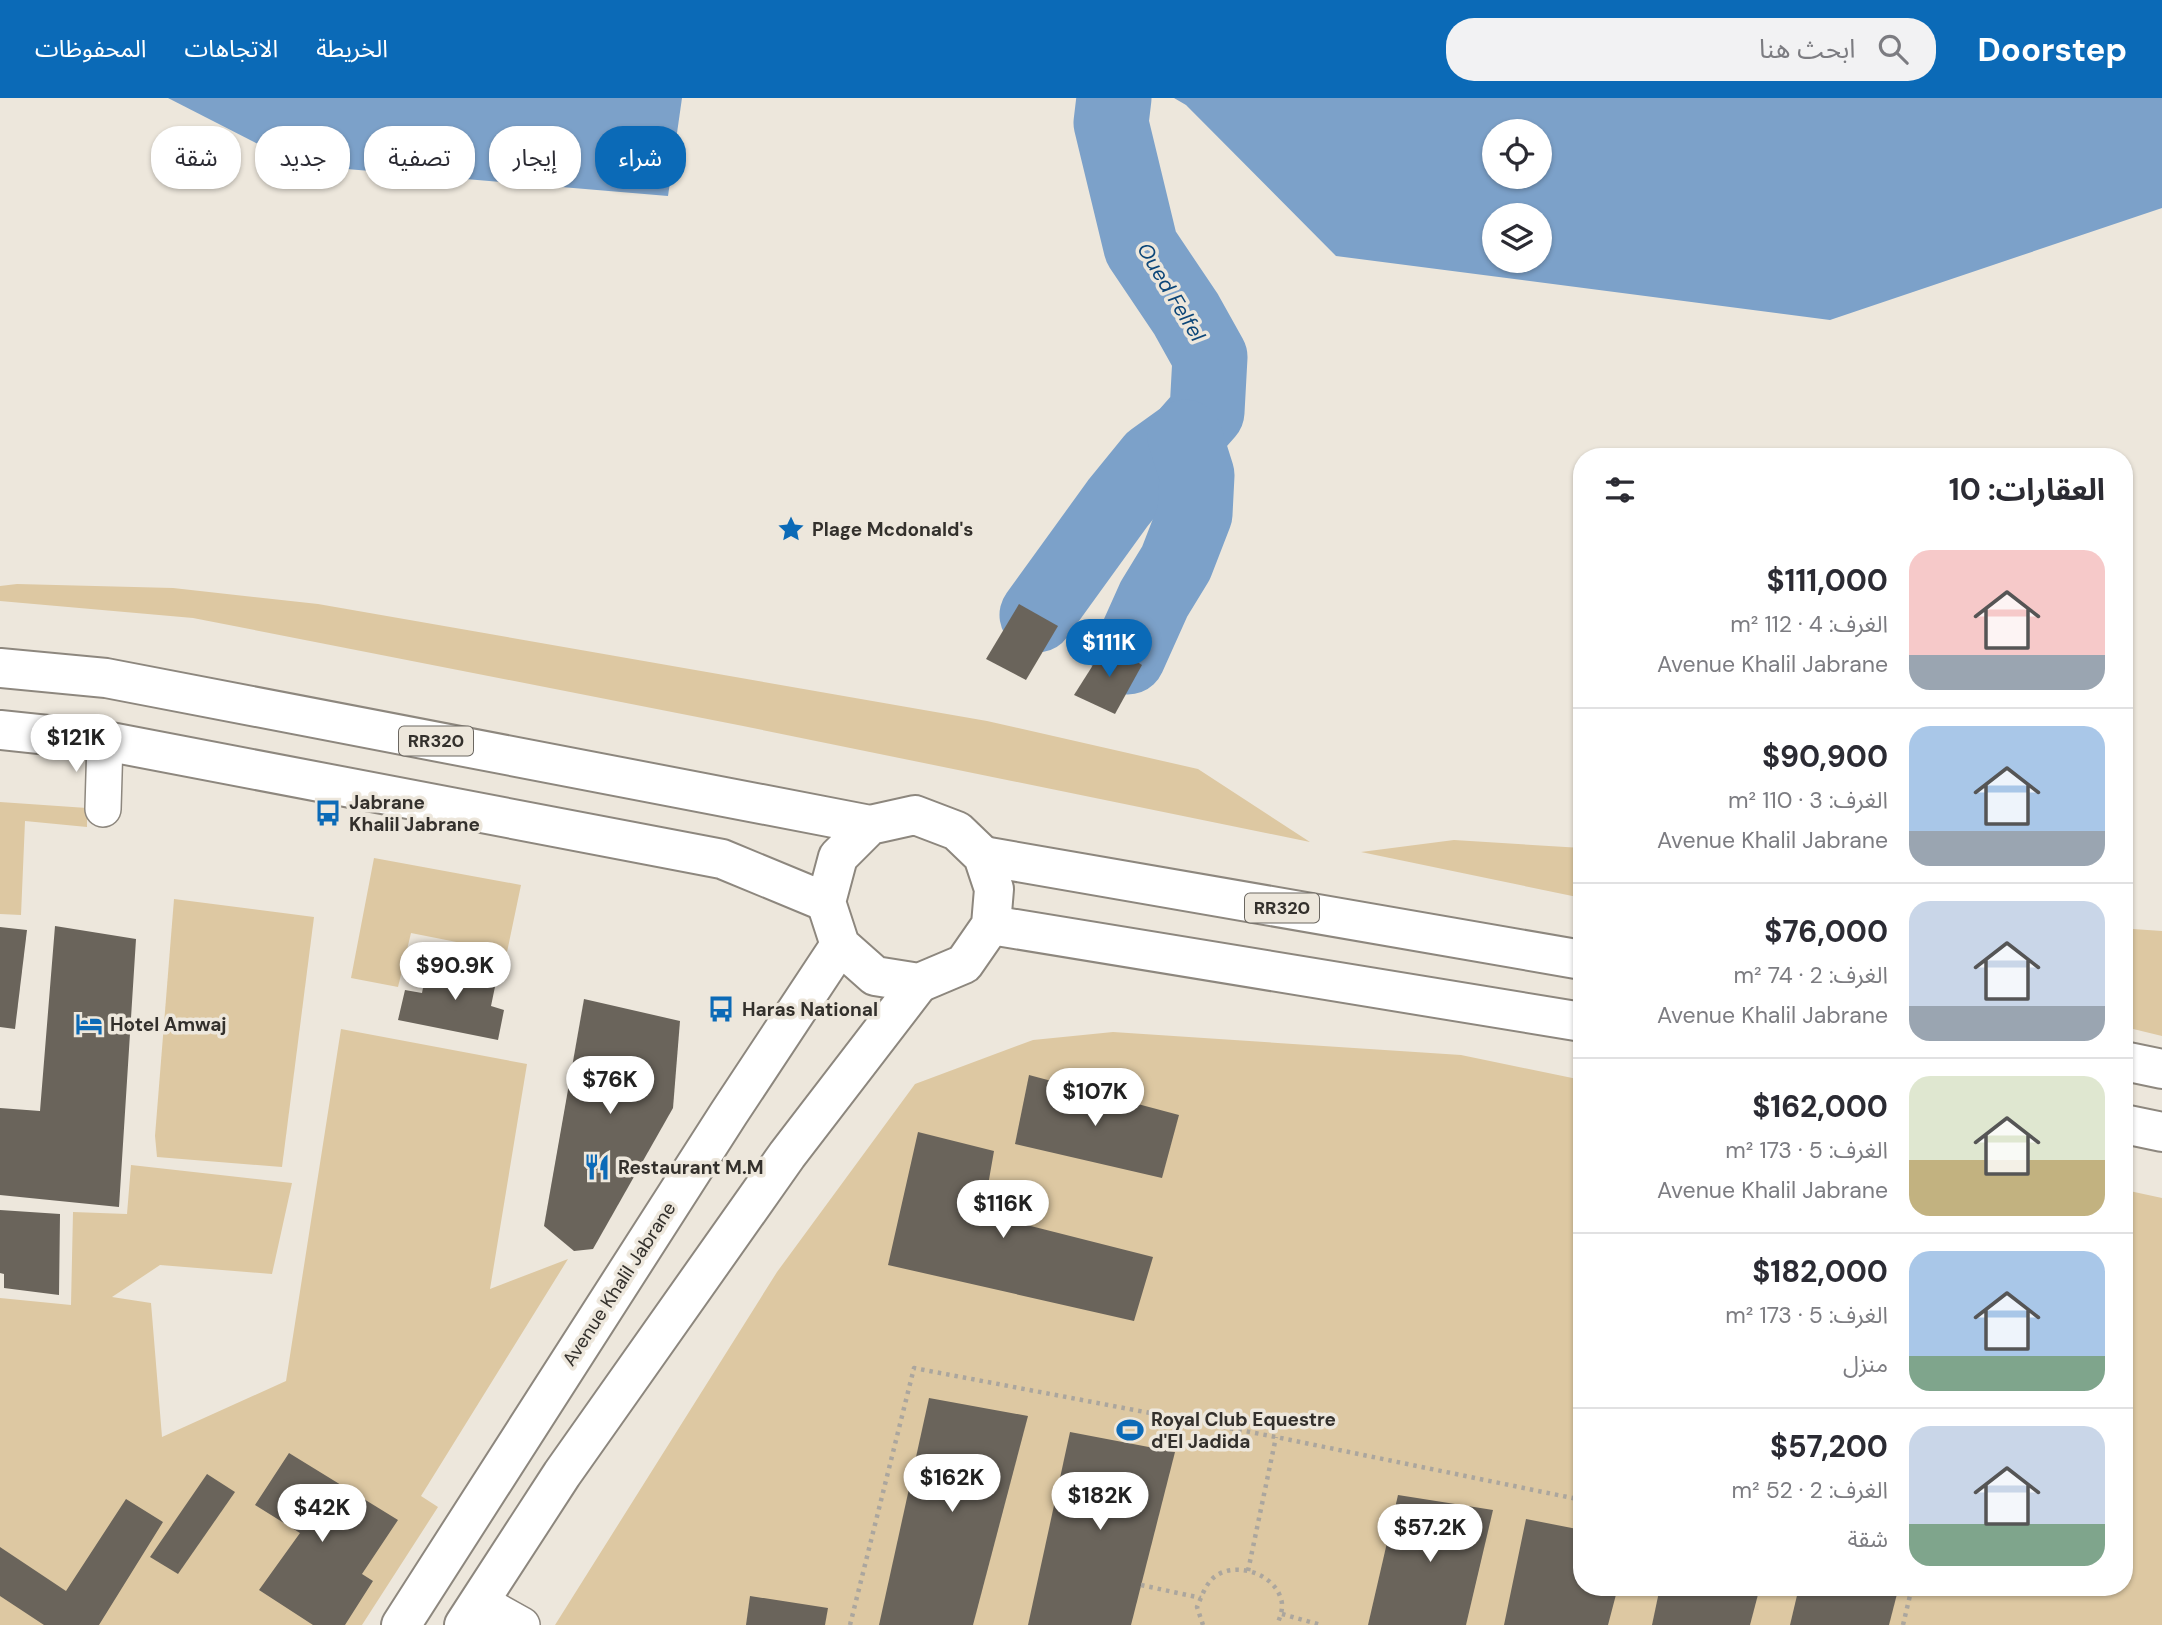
<!DOCTYPE html>
<html lang="ar">
<meta charset="utf-8">
<style>
body{margin:0;font-family:"DM Sans","Noto Sans Arabic",sans-serif;background:#f2f2f3;color:#2b2b33;direction:rtl;height:100vh;display:flex;flex-direction:column;font-size:26px;white-space:nowrap}
*{box-sizing:border-box;margin:0}
p{font-size:23px;color:#7c7c81}
.icon{flex:none;width:38px;height:38px;fill:none;stroke:currentColor;stroke-width:2;stroke-linecap:round;stroke-linejoin:round}
.map{position:relative;flex:1;overflow:hidden;direction:ltr}
.details{position:absolute;left:1573px;top:350px;width:560px;height:1148px;display:flex;flex-direction:column;background:#fff;border-radius:28px;box-shadow:0 2px 5px #0004;direction:rtl}
.details>*{flex:none}
.hud{position:absolute;left:21px;top:28px;width:665px;height:63px;direction:rtl;display:flex;gap:14px}
.controls{position:absolute;left:1482px;top:21px;display:grid;gap:14px}
.controls a{display:grid;place-items:center;width:70px;height:70px;border-radius:50%;background:#fff;box-shadow:0 2px 5px #0004;font-size:35px}
.price{position:absolute;translate:-50% -60px;padding:0 16px;border-radius:24px;background:#fff;color:#222;font-size:23px;line-height:46px;filter:drop-shadow(0 2px 4px #0008)}
.price::after{content:'';position:absolute;left:50%;top:42px;width:21px;height:16px;margin-left:-10px;background:inherit;clip-path:polygon(0 0,100% 0,50% 100%)}
.price.current{background:#0b6ab7;color:#fff}
ul{padding:0;list-style:none}
li{display:flex;align-items:center;gap:21px;height:175px;padding:0 28px}
li+li{border-top:2px solid #e1e1e2}
li span{display:grid;place-items:center;flex:none;width:196px;height:140px;border-radius:21px;color:#555}
li>.icon{margin-inline-start:auto}
span .icon{width:84px;height:84px;fill:#fffc;stroke-width:1}
li b{font-size:30px}
h2{display:flex;justify-content:space-between;align-items:center;height:84px;padding:0 28px;font-size:30px}
.pill{padding:0 24px;border-radius:28px;background:#fff;box-shadow:0 2px 5px #0004;font-size:24px;line-height:63px}
.pill.current{background:#0b6ab7;color:#fff}
header{display:flex;align-items:center;gap:42px;box-sizing:border-box;height:98px;padding:0 35px;background:#0b6ab7;color:#fff}
header strong{font-size:33px}
nav{display:flex;gap:38px;margin-inline-start:auto;font-size:24px}
.search{width:490px;height:63px;background:#f2f2f3;display:flex;align-items:center;gap:18px;box-sizing:border-box;padding:0 24px;border-radius:28px;color:#7c7c81;font-size:26px}
.map>svg:first-child{display:block}
.green{fill:#ddc8a2}
.water{fill:#7ca1c9;fill-rule:evenodd}
.lines{fill:none;stroke-linecap:round;stroke-linejoin:round}
.river{stroke:#7ca1c9;stroke-width:75}
.building{fill:#6a645b}
.minor-casing{stroke:#8d877e;stroke-width:38}
.primary-casing{stroke:#8d877e;stroke-width:42}
.trunk-casing{stroke:#8d877e;stroke-width:42}
.path{stroke:#aba69e;stroke-width:4.5;stroke-dasharray:3.5 5;stroke-linecap:butt}
.minor{stroke:#fff;stroke-width:35}
.primary{stroke:#fff;stroke-width:38}
.trunk{stroke:#fff;stroke-width:38}
.labels{text-anchor:middle;dominant-baseline:central;stroke-width:7;stroke-linejoin:round;paint-order:stroke}
.shield{fill:#ede7dc;stroke:#6b6761;stroke-width:2}
.shield-label{font-size:18px;font-weight:bold;fill:#33302c}
.poi-label{font-size:19px;font-weight:bold;fill:#33302c;stroke:#ede7dc;text-anchor:start}
.street-label{font-size:19px;fill:#33302c;stroke:#ede7dc}
.water-label{font-size:21px;font-style:italic;fill:#0c4678;stroke:#ede7dc}
</style>
<header>
<strong>Doorstep</strong>
<div class="search"><svg class="icon" aria-label="search" viewBox="0 0 24 24"><circle cx="10" cy="10" r="6"/><path d="M15 15l6 6"/></svg>ابحث هنا</div>
<nav><a>الخريطة</a><a>الاتجاهات</a><a>المحفوظات</a></nav>
</header>
<div class="map">
<svg width="2162" height="1527" viewBox="0 0 2162 1527">
<rect width="100%" height="100%" fill="#ede7dc"/>
<!-- green -->
<g class="green">
<path d="M17,486l156,4 145,16 669,117 211,48 112,73 -567,-116 -550,-108 -193,-17v-15z"/>
<path d="M0,704l87,6v19l-62,-6 -4,94 -21,-1z"/>
<path d="M1454,742l128,8v50l-221,-46z"/>
<path d="M374,760l147,27 -14,67 -96,-19 -13,54 -47,-9z"/>
<path d="M174,801l140,18 -32,250 -125,-10 -2,-21z"/>
<path d="M2124,823l9,8 29,2v105l-37,-9z"/>
<path d="M341,931l186,35 -37,225 78,-30 -147,237 17,11 -76,118h-362v-327l71,7 2,-93 54,2 4,-49 161,18 -20,91 -112,-9 -48,32 39,6 11,134 124,-56z"/>
<path d="M1113,934l348,23 121,25v507h542l1,-397 37,8v427h-1607l222,-353 138,-188 118,-44z"/>
</g>
<!-- water -->
<g class="water">
<path d="M168,0h514l-14,98 -369,-31z"/>
<path d="M1174,0h988v110l-332,112 -494,-64 -150,-151zM1494,33h46v46h-46zM1494,117h46v46h-46z"/>
</g>
<g class="lines">
<!-- river -->
<g class="river">
<path d="M1037,517l81,-112 35,-43 32,-23 22,-25 3,-55 -24,-43 -45,-67 -30,-124 3,-25"/>
<path d="M1128,559l26,-58 22,-36 19,-49 2,-39 -12,-38"/>
</g>
</g>
<!-- building -->
<g class="building">
<path d="M1019,506l39,22 -32,54 -40,-21z"/>
<path d="M1107,545l35,22 -27,49 -41,-19z"/>
<path d="M55,828l81,13 -17,268 -119,-12v-87l40,3z"/>
<path d="M0,829l27,3 -12,99 -15,-2z"/>
<path d="M428,864l69,15 -6,29 13,4 -6,30 -100,-20 7,-30 17,3z"/>
<path d="M584,901l96,22 -7,87 -80,141 -19,2 -30,-25z"/>
<path d="M1029,977l150,40 -17,63 -147,-34z"/>
<path d="M918,1034l76,19 -11,63 170,43 -19,64 -246,-56z"/>
<path d="M0,1112l60,4 -1,81 -55,-7v-14l-4,-1z"/>
<path d="M929,1300l99,18 -55,209h-94z"/>
<path d="M1070,1334l105,20 -44,173h-103z"/>
<path d="M289,1355l109,67 -36,54 11,7 -28,44h-32l-54,-35 41,-57 -45,-28z"/>
<path d="M207,1376l28,18 -57,82 -28,-17z"/>
<path d="M1398,1397l95,15 -27,115h-98z"/>
<path d="M126,1401l37,23 -64,103h-55l-44,-29v-49l66,44z"/>
<path d="M1526,1421l56,11v57h36l-10,38h-104z"/>
<path d="M1660,1489h100l-10,38h-98z"/>
<path d="M1799,1489h67l31,7 -8,31h-99z"/>
<path d="M750,1498l78,12 -3,17h-79z"/>
</g>
<g class="lines">
<!-- minor casing -->
<g class="minor-casing">
<g id="minor">
<path d="M103,711l2,-68"/>
<path d="M479,1503l43,24"/>
</g>
</g>
<!-- primary casing -->
<g class="primary-casing">
<g id="primary">
<path d="M401,1527l328,-512 111,-168"/>
<path d="M464,1527l98,-151 225,-319 132,-172"/>
</g>
</g>
<!-- trunk casing -->
<g class="trunk-casing">
<g id="trunk">
<path d="M0,570l106,10 764,147 45,-10 42,16 26,25 11,33 -3,36 -27,39 -45,19 -44,-7 -35,-31 -14,-43 12,-45 32,-32"/>
<path d="M0,632l105,11 617,118 104,43"/>
<path d="M983,758l599,104"/>
<path d="M991,827l591,97"/>
<path d="M2124,963l38,8"/>
<path d="M2124,1026l38,8"/>
</g>
</g>
<!-- path -->
<g class="path">
<path d="M1248,1473l28,-134"/>
<path d="M1141,1487l60,13"/>
<path d="M1282,1516l39,11"/>
<path d="M850,1527l64,-257 362,69 306,63"/>
<path d="M1203,1527l-6,-18c5,-11 9,-25 20,-32 21,-13 57,-1 64,24 3,9 -1,18 -4,26"/>
<path d="M1903,1527l9,-38"/>
</g>
<!-- minor -->
<use href="#minor" class="minor"/>
<!-- primary -->
<use href="#primary" class="primary"/>
<!-- trunk -->
<use href="#trunk" class="trunk"/>
</g>
<!-- icons -->
<defs>
<g id="sight-bare" transform="scale(2.1)"><path d="M0-6L1.8-2.2L6-1.7L2.9 1.2L3.7 5.4L0 3.3L-3.7 5.4L-2.9 1.2L-6-1.7L-1.8-2.2Z" fill="#0b6ab7" stroke="#ede7dc" stroke-width="2.5" paint-order="stroke"/></g>
<g id="bus-bare" transform="scale(2.1)"><path d="M-5-6H5V4H4V6H2V4H-2V6H-4V4H-5ZM-3.5-4V0h7V-4ZM-3.5 1.2v1.5H-2V1.2ZM2 1.2v1.5H3.5V1.2Z" fill="#0b6ab7" stroke="#ede7dc" stroke-width="2.5" paint-order="stroke"/></g>
<g id="hotel-bare" transform="scale(2.1)"><path d="M-6-4.5h1.5V1H6V5H4.5V3h-9V5H-6ZM-4 0a1.8 1.8 0 1 1 3.6 0ZM.5 0V-2.5h3Q6-2.5 6 0Z" fill="#0b6ab7" stroke="#ede7dc" stroke-width="2.5" paint-order="stroke"/></g>
<g id="restaurant-bare" transform="scale(2.1)"><path d="M-5-6h1v4h1v-4h1v4h1v-4h1v5L-1.5 .5V6h-2V.5L-5-1ZM5-6V6H3V1.5H1.5Q1.5-4 5-6Z" fill="#0b6ab7" stroke="#ede7dc" stroke-width="2.5" paint-order="stroke"/></g>
<g id="stadium-bare" transform="scale(2.1)"><path d="M0-5a6.5 5 0 1 0 0 10a6.5 5 0 1 0 0-10ZM-3.5-1.8h7v3.6h-7Z" fill="#0b6ab7" stroke="#ede7dc" stroke-width="2.5" paint-order="stroke"/></g>
</defs>
<g fill-rule="evenodd">
<use href="#sight-bare" x="791" y="431"/>
<use href="#bus-bare" x="328" y="715"/>
<use href="#bus-bare" x="721" y="911"/>
<use href="#hotel-bare" x="89" y="926"/>
<use href="#restaurant-bare" x="597" y="1069"/>
<use href="#stadium-bare" x="1130" y="1332"/>
</g>
<g class="labels">
<!-- shield labels -->
<g class="shield">
<rect x="399" y="628.5" width="74" height="29" rx="5"/>
<rect x="1245" y="795.5" width="74" height="29" rx="5"/>
</g>
<g class="shield-label">
<text x="436" y="643">RR320</text>
<text x="1282" y="810">RR320</text>
</g>
<!-- poi labels -->
<g class="poi-label">
<text x="812" y="431">Plage Mcdonald's</text>
<text x="349" y="704">Jabrane<tspan x="349" dy="22">Khalil Jabrane</tspan></text>
<text x="742" y="911">Haras National</text>
<text x="110" y="926">Hotel Amwaj</text>
<text x="618" y="1069">Restaurant M.M</text>
<text x="1151" y="1321">Royal Club Equestre<tspan x="1151" dy="22">d'El Jadida</tspan></text>
</g>
<!-- street labels -->
<g class="street-label">
<text transform="translate(619 1186) rotate(-57)">Avenue Khalil Jabrane</text>
</g>
<!-- water labels -->
<g class="water-label">
<text transform="translate(1171 194) rotate(59)">Oued Felfel</text>
</g>
</g>
</svg>
<div class="controls">
<a><svg class="icon" aria-label="locate" viewBox="0 0 24 24"><circle cx="12" cy="12" r="6"/><path d="M12 2v4M12 18v4M2 12h4M18 12h4"/></svg></a>
<a><svg class="icon" aria-label="layers" viewBox="0 0 24 24"><path d="M12 4l9 5-9 5-9-5zM3 14l9 5 9-5"/></svg></a>
</div>
<b class="price current" style="left:1109px;top:581px">$111K</b>
<b class="price" style="left:76px;top:676px">$121K</b>
<b class="price" style="left:455px;top:904px">$90.9K</b>
<b class="price" style="left:610px;top:1018px">$76K</b>
<b class="price" style="left:1095px;top:1030px">$107K</b>
<b class="price" style="left:1003px;top:1142px">$116K</b>
<b class="price" style="left:952px;top:1416px">$162K</b>
<b class="price" style="left:1100px;top:1434px">$182K</b>
<b class="price" style="left:322px;top:1446px">$42K</b>
<b class="price" style="left:1430px;top:1466px">$57.2K</b>
<div class="hud">
<a class="pill current">شراء</a>
<a class="pill">إيجار</a>
<a class="pill">تصفية</a>
<a class="pill">جديد</a>
<a class="pill">شقة</a>
</div>
<section class="details">
<h2>العقارات: 10<svg class="icon" aria-label="filters" viewBox="0 0 24 24"><path d="M4 7h16M4 17h16"/><circle cx="9" cy="7" r="2"/><circle cx="15" cy="17" r="2"/></svg></h2>
<ul>
<li><span style="background:linear-gradient(#f6c9c9 75%,#9aa5b1 0)"><svg class="icon" aria-label="home" viewBox="0 0 24 24"><path d="M3 11l9-7 9 7M6 9v11h12V9"/></svg></span><div><b>$111,000</b><p>الغرف: 4 · 112 m²</p><p>Avenue Khalil Jabrane</p></div></li>
<li><span style="background:linear-gradient(#a9c7e8 75%,#9aa5b1 0)"><svg class="icon" aria-label="home" viewBox="0 0 24 24"><path d="M3 11l9-7 9 7M6 9v11h12V9"/></svg></span><div><b>$90,900</b><p>الغرف: 3 · 110 m²</p><p>Avenue Khalil Jabrane</p></div></li>
<li><span style="background:linear-gradient(#c9d6e8 75%,#9aa5b1 0)"><svg class="icon" aria-label="home" viewBox="0 0 24 24"><path d="M3 11l9-7 9 7M6 9v11h12V9"/></svg></span><div><b>$76,000</b><p>الغرف: 2 · 74 m²</p><p>Avenue Khalil Jabrane</p></div></li>
<li><span style="background:linear-gradient(#dfe7d0 60%,#c2b280 0)"><svg class="icon" aria-label="home" viewBox="0 0 24 24"><path d="M3 11l9-7 9 7M6 9v11h12V9"/></svg></span><div><b>$162,000</b><p>الغرف: 5 · 173 m²</p><p>Avenue Khalil Jabrane</p></div></li>
<li><span style="background:linear-gradient(#a9c7e8 75%,#7fa58c 0)"><svg class="icon" aria-label="home" viewBox="0 0 24 24"><path d="M3 11l9-7 9 7M6 9v11h12V9"/></svg></span><div><b>$182,000</b><p>الغرف: 5 · 173 m²</p><p>منزل</p></div></li>
<li><span style="background:linear-gradient(#c9d6e8 70%,#7fa58c 0)"><svg class="icon" aria-label="home" viewBox="0 0 24 24"><path d="M3 11l9-7 9 7M6 9v11h12V9"/></svg></span><div><b>$57,200</b><p>الغرف: 2 · 52 m²</p><p>شقة</p></div></li>
</ul>
</section>
</div>
